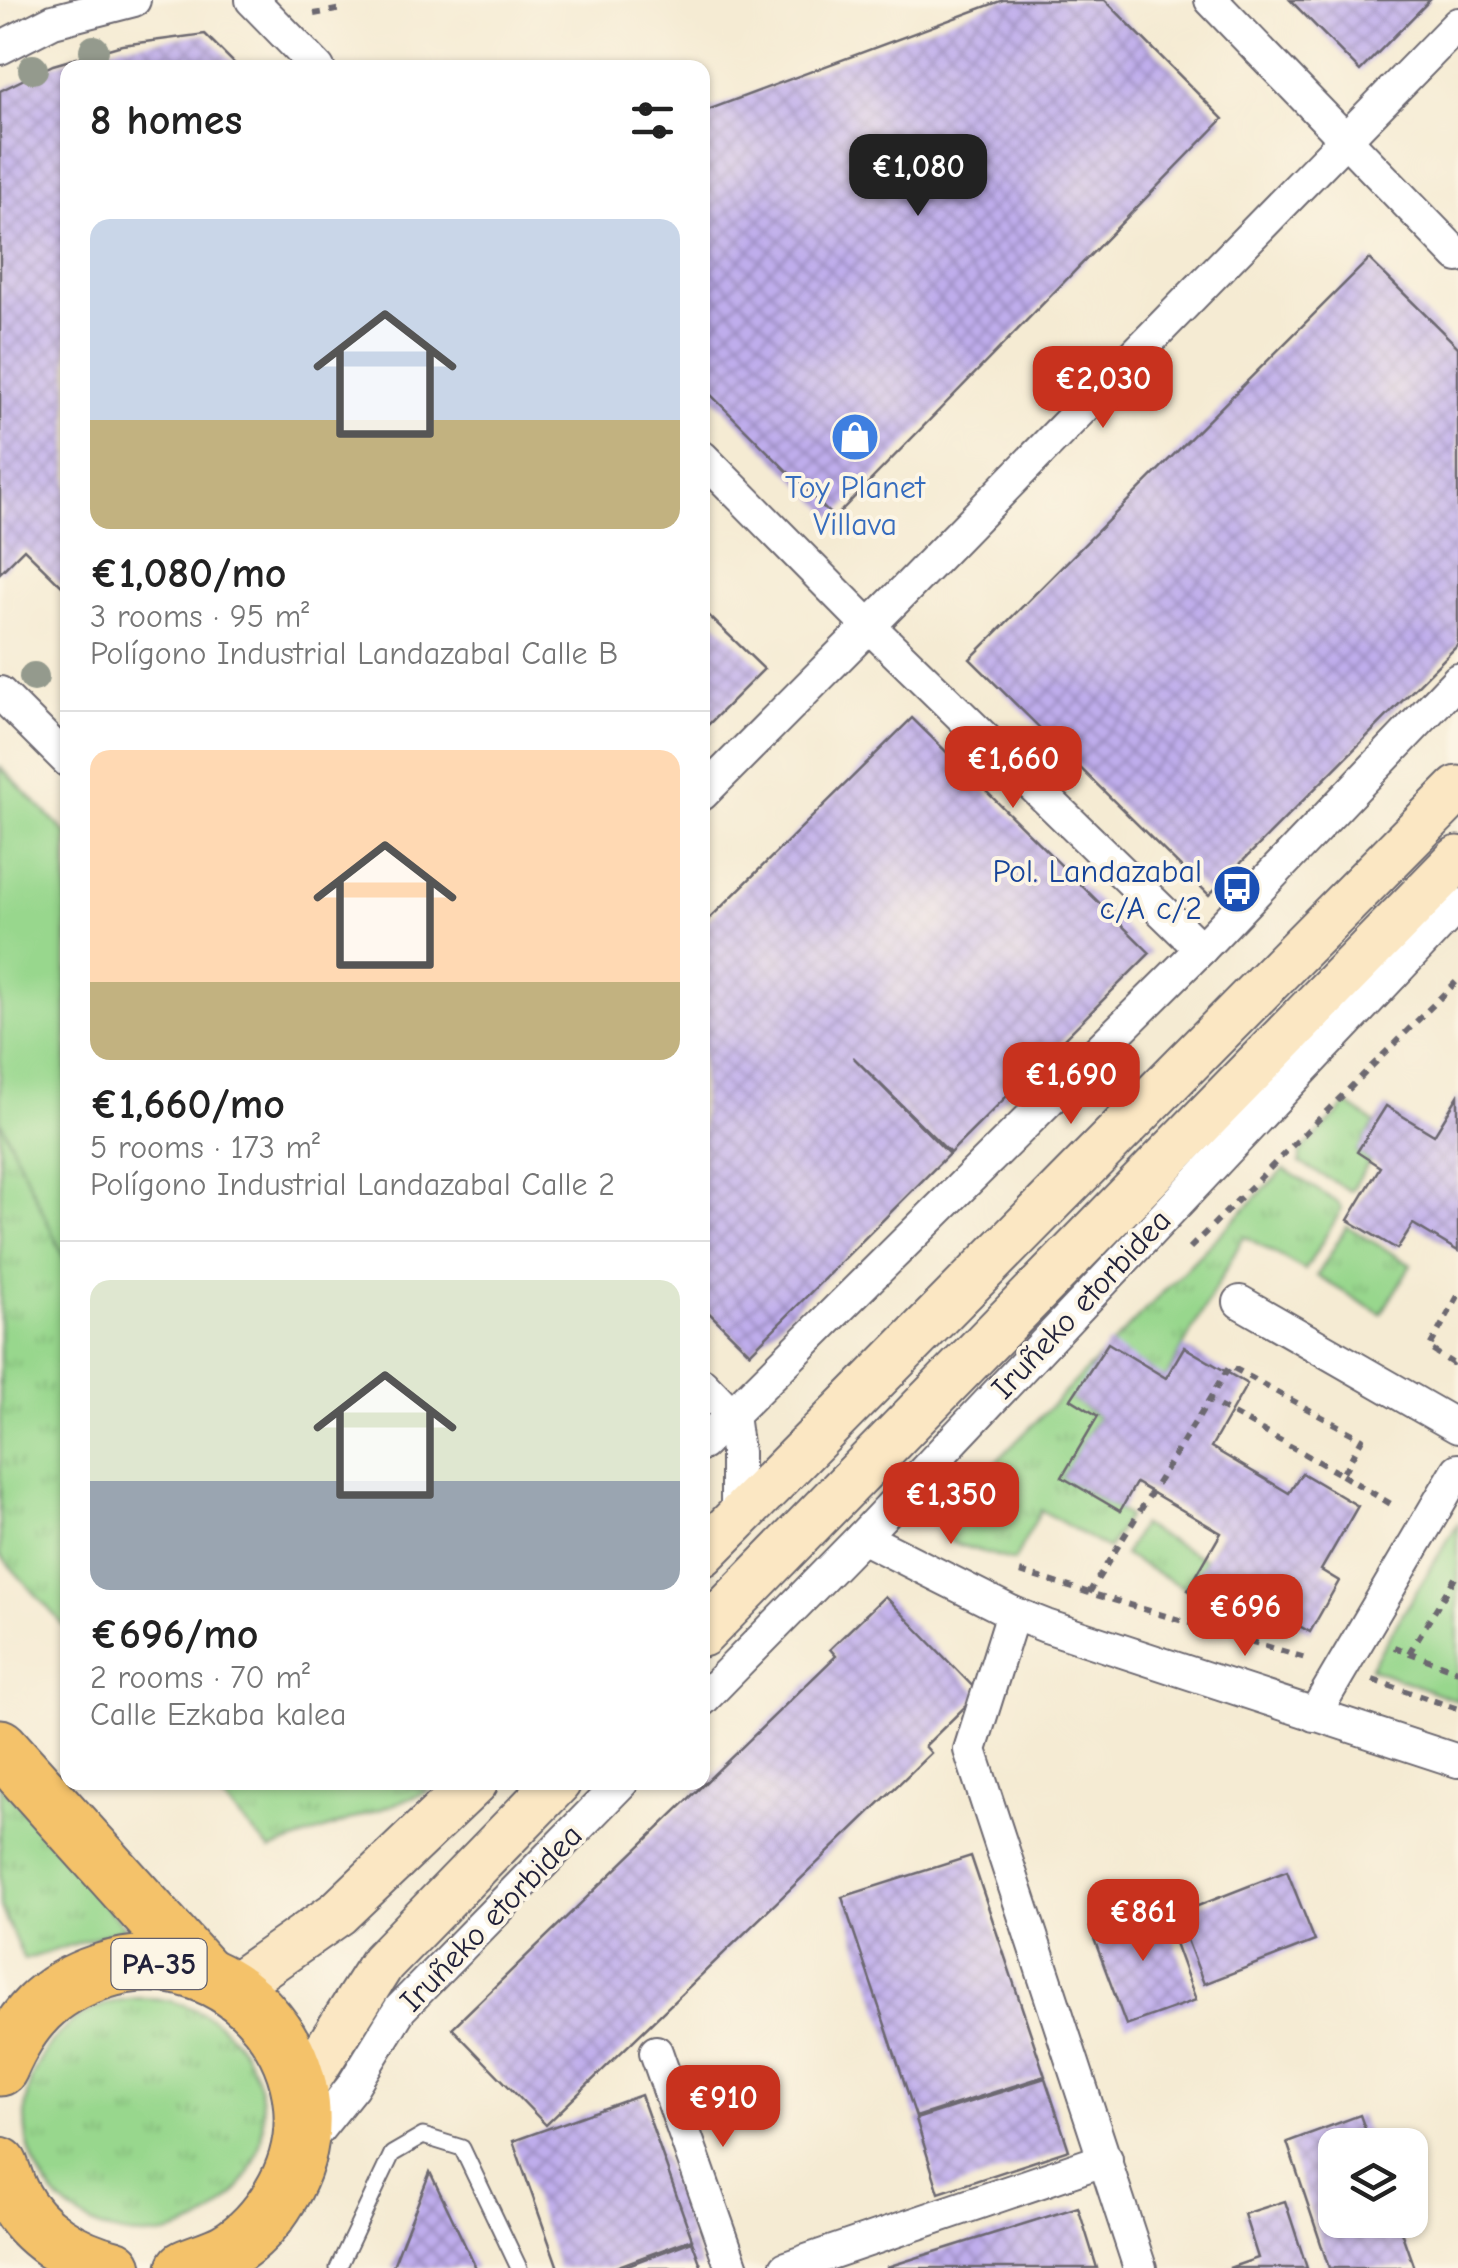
<!DOCTYPE html>
<meta charset="utf-8">
<style>
body{margin:0;font-family:"Comic Neue",sans-serif;background:#f2f2f2;color:#222;height:100vh;display:flex;flex-direction:column;font-size:38px;white-space:nowrap}
*{box-sizing:border-box;margin:0}
p{font-size:32px;color:#767676}
.icon{flex:none;width:55px;height:55px;fill:none;stroke:currentColor;stroke-width:2;stroke-linecap:round;stroke-linejoin:round}
.map{position:relative;flex:1;overflow:hidden}
.side{position:absolute;left:60px;top:60px;width:650px;height:1730px;display:flex;flex-direction:column;background:#fff;border-radius:20px;box-shadow:0 2px 8px #0004}
.side>*{flex:none}
.tools{position:absolute;left:1318px;top:2128px;display:grid;gap:20px}
.tools a{display:grid;place-items:center;width:110px;height:110px;border-radius:20px;background:#fff;box-shadow:0 2px 8px #0004;font-size:50px}
.price{position:absolute;translate:-50% -85px;padding:0 22px;border-radius:20px;background:#c8321e;color:#fff;font-size:32px;line-height:65px;filter:drop-shadow(0 2px 5px #0008)}
.price::after{content:'';position:absolute;left:50%;top:60px;width:30px;height:22px;margin-left:-15px;background:inherit;clip-path:polygon(0 0,100% 0,50% 100%)}
.price.active{background:#222;color:#fff}
ul{padding:0;list-style:none}
li{display:grid;align-content:center;gap:20px;height:530px;padding:0 30px}
li+li{border-top:2px solid #e0e0e0}
li span{display:grid;place-items:center;height:310px;border-radius:20px;color:#555}
li>.icon{margin-inline-start:auto}
span .icon{width:180px;height:180px;fill:#fffc;stroke-width:1}
li b{font-size:42px}
h2{display:flex;justify-content:space-between;align-items:center;height:120px;padding:0 30px;font-size:42px}
.map>svg:first-child{display:block}
.grass{fill:url(#grass-tufts);stroke:#5d7c64;stroke-width:2.5}
.park{fill:#98d78d;stroke:#5d7c64;stroke-width:2.5}
.building{fill:url(#building-cross-hatch)}
.lines{fill:none;stroke-linecap:round;stroke-linejoin:round}
.lane-casing{stroke:#6c6870;stroke-width:19}
.street-casing{stroke:#6c6870;stroke-width:36}
.secondary-casing{stroke:#6c6870;stroke-width:49}
.highway-casing{stroke:#6c6870;stroke-width:59}
.path{stroke:#6c6870;stroke-width:6;stroke-dasharray:8 8;stroke-linecap:butt}
.lane{stroke:#fff;stroke-width:15}
.street{stroke:#fff;stroke-width:32}
.secondary{stroke:#fbe7c3;stroke-width:45}
.highway{stroke:#f4c26a;stroke-width:55}
.tree{fill:#949a8d}
.labels{text-anchor:middle;dominant-baseline:central;stroke-width:8;stroke-linejoin:round;paint-order:stroke}
.shield{fill:#fcf5e5;stroke:#63616e;stroke-width:2.5}
.shield-label{font-size:30px;font-weight:bold;fill:#22223b}
.shop-label{font-size:32px;fill:#366cbe;stroke:#fcf5e5}
.transit-label{font-size:32px;fill:#164399;stroke:#fcf5e5;text-anchor:end}
.street-label{font-size:32px;fill:#22223b;stroke:#fcf5e5}
</style>
<div class="map">
<svg width="1458" height="2268" viewBox="0 0 1458 2268">
<defs>
<pattern id="grass-tufts" width="24" height="20" patternUnits="userSpaceOnUse" patternTransform="scale(2.5)"><rect width="24" height="20" fill="#98d78d"/><path d="M3 7l-1-3M5 7V3M7 7l1-3M15 17l-1-3M17 17v-4M19 17l1-3" fill="none" stroke="#83b87b"/></pattern>
<pattern id="building-cross-hatch" width="8" height="8" patternUnits="userSpaceOnUse" patternTransform="scale(2.5)"><rect width="8" height="8" fill="#bfadec"/><path d="M0 0l8 8M0 8l8-8" fill="none" stroke="#9b8cc0"/></pattern>
</defs>
<rect width="100%" height="100%" fill="#fcf5e5"/>
<filter id="ink" filterUnits="userSpaceOnUse"><feTurbulence type="fractalNoise" baseFrequency=".01" numOctaves="2"/><feDisplacementMap in="SourceGraphic" scale="20" xChannelSelector="R" yChannelSelector="G"/><feConvolveMatrix kernelMatrix="1 2 1 2 8 2 1 2 1" color-interpolation-filters="sRGB"/></filter>
<filter id="wash" filterUnits="userSpaceOnUse"><feTurbulence type="fractalNoise" baseFrequency=".0048" numOctaves="4" result="noise"/><feDisplacementMap in="SourceGraphic" scale="40" xChannelSelector="R" yChannelSelector="G"/><feGaussianBlur stdDeviation="2.25" result="paint"/><feColorMatrix in="noise" values="0 0 0 0 0 0 0 0 0 0 0 0 0 0 0 0 0 1.4 0 .05"/><feComposite in="paint" operator="in"/></filter>
<g filter="url(#wash)">
<rect width="100%" height="100%" fill="#f5ebd3"/>
<!-- grass -->
<g class="grass">
<path d="M0,767l67,67v795l-67,-74z"/>
<path d="M1347,1104l28,19 -18,29 13,9 -19,30 -51,-28v-10z"/>
<path d="M1284,1169l53,33 5,7 -37,61 -61,-34 -78,142 -95,21 27,17 -35,61 65,39 -20,33 -67,-39 -27,51 -61,-18c-11,-7 -14,-14 -10,-27z"/>
<path d="M1347,1226l64,39 -30,49 -64,-38z"/>
<path d="M1141,1525l65,35 -18,30 -64,-35z"/>
<path d="M395,1782l35,9 -160,59 -62,-67z"/>
<path d="M0,1784l125,144 -101,32 -24,-54z"/>
<circle cx="144" cy="2117" r="119"/>
</g>
<!-- park -->
<g class="park">
<path d="M0,767l67,67v430l-67,-144z"/>
<path d="M1458,1523v178l-88,-33z"/>
</g>
<g id="blocks">
<!-- building -->
<g class="building">
<path d="M1003,0h102l118,119 -389,399 -132,-132v-274z"/>
<path d="M1290,0h140l-70,71z"/>
<path d="M205,34l34,34h-171v524l-44,-43 -24,24v-482l53,-26 69,-20z"/>
<path d="M1369,259l89,88v298l-249,250 -239,-236z"/>
<path d="M702,609l62,60 -62,62z"/>
<path d="M912,718l238,235 -200,200 -97,-96 96,97 -199,199 -48,-47v-380z"/>
<path d="M1458,1096v155l-45,-27 -16,25 -49,-29 32,-53 -23,-15 29,-46 48,29z"/>
<path d="M1108,1343l58,35 18,-31 63,37 -36,63 78,46 13,-20 56,33 -37,64 18,11 -29,51 -58,-33 -12,21 -52,-30 33,-57 -85,-50 -16,28 -58,-34 36,-61 -27,-17z"/>
<path d="M885,1596l94,97 -54,53 6,7 -385,372 -94,-97 384,-372 -6,-7z"/>
<path d="M971,1856l74,220 -129,41 -74,-220z"/>
<path d="M1287,1871l28,70 -111,43 -27,-70z"/>
<path d="M1160,1902l36,98 -70,25 -36,-97z"/>
<path d="M1045,2078l24,72 -130,43 -23,-74z"/>
<path d="M641,2095l51,144 -79,29h-55l-45,-127z"/>
<path d="M1360,2115l11,30h-36v75h62l17,48h-85l-42,-126z"/>
<path d="M430,2172l46,96h-84z"/>
<path d="M1285,2201l22,67h-78l29,-10 -14,-44z"/>
<path d="M1078,2207l19,61h-210v-1z"/>
<path d="M692,2241l10,27h-82z"/>
</g>
</g>
</g>
<g filter="url(#ink)">
<use href="#blocks" fill-opacity="0" stroke="#6c6870" stroke-width="2.5"/>
<g class="lines">
<!-- lane casing -->
<g class="lane-casing">
<path id="lane" d="M338,2268l54,-114 31,-18 39,12 57,120"/>
</g>
<!-- street casing -->
<g class="street-casing">
<g id="street">
<path d="M252,0l66,68"/>
<path d="M1211,0l247,256"/>
<path d="M0,48l53,-27 81,-21"/>
<path d="M702,457l167,169 332,323"/>
<path d="M0,693l68,68"/>
<path d="M702,794l198,-199 558,-571"/>
<path d="M1240,1302l218,125"/>
<path d="M702,1384l30,31 5,37v67"/>
<path d="M702,1444l499,-495 257,-269"/>
<path d="M862,1537l151,76 33,13 412,135"/>
<path d="M1013,1613l-43,137 170,518"/>
<path d="M702,1700l160,-163 596,-632"/>
<path d="M1314,1715l144,-245"/>
<path d="M656,2052l76,216"/>
<path d="M303,2148l49,-61 48,-78 222,-227"/>
<path d="M786,2268l320,-109"/>
</g>
</g>
<!-- secondary casing -->
<g class="secondary-casing">
<g id="secondary">
<path d="M702,1554l756,-765"/>
<path d="M702,1634l756,-775"/>
<path d="M231,1988l107,-75 137,-131"/>
<path d="M300,2092l82,-129 176,-181"/>
</g>
</g>
<!-- highway casing -->
<g class="highway-casing">
<g id="highway">
<path d="M0,1747l203,226"/>
<path d="M0,2068c21,-49 48,-79 100,-96 133,-45 253,104 180,224 -13,22 -31,42 -53,55 -13,7 -29,11 -42,17"/>
<path d="M0,2165c4,10 7,21 12,30 20,39 61,63 102,73"/>
</g>
</g>
<!-- path -->
<g class="path">
<path d="M314,14l28,-5"/>
<path d="M1190,1248l268,-268"/>
<path d="M1458,1296l-29,52 23,15 6,-4"/>
<path d="M1342,1475l54,32"/>
<path d="M1020,1572l289,87"/>
<path d="M1089,1593l141,-227 132,73 -20,36 -134,-75"/>
<path d="M1394,1647l64,24"/>
<path d="M1409,1653l49,-80"/>
<path d="M1373,1680l85,29"/>
</g>
<!-- lane -->
<use href="#lane" class="lane"/>
<!-- street -->
<use href="#street" class="street"/>
<!-- secondary -->
<use href="#secondary" class="secondary"/>
<!-- highway -->
<use href="#highway" class="highway"/>
</g>
<!-- trees -->
<g class="tree">
<circle cx="94" cy="50" r="15"/>
<circle cx="33" cy="69" r="15"/>
<circle cx="34" cy="677" r="15"/>
</g>
</g>
<!-- icons -->
<defs>
<g id="shop-disc" transform="scale(2.5)"><circle r="9.5" fill="#3f7fe0" stroke="#fcf5e5"/><path d="M-5-2.5h2.3a2.7 3.5 0 0 1 5.4 0H5L5.5 6h-11ZM-1.5-2.5h3a1.5 2.3 0 0 0-3 0Z" fill="#fff"/></g>
<g id="bus-disc" transform="scale(2.5)"><circle r="9.5" fill="#1a4fb4" stroke="#fcf5e5"/><path d="M-5-6H5V4H4V6H2V4H-2V6H-4V4H-5ZM-3.5-4V0h7V-4ZM-3.5 1.2v1.5H-2V1.2ZM2 1.2v1.5H3.5V1.2Z" fill="#fff"/></g>
</defs>
<g fill-rule="evenodd">
<use href="#shop-disc" x="855" y="437"/>
<use href="#bus-disc" x="1237" y="889"/>
</g>
<g class="labels">
<!-- shield labels -->
<rect class="shield" x="111.5" y="1939" width="95" height="50" rx="8"/>
<g class="shield-label">
<text x="159" y="1964">PA-35</text>
</g>
<!-- shop labels -->
<g class="shop-label">
<text x="855" y="487">Toy Planet<tspan x="855" dy="37">Villava</tspan></text>
</g>
<!-- transit labels -->
<g class="transit-label">
<text x="1202" y="871">Pol. Landazabal<tspan x="1202" dy="37">c/A c/2</tspan></text>
</g>
<!-- street labels -->
<g class="street-label">
<text transform="translate(1081 1304) rotate(-47)">Iruñeko etorbidea</text>
<text transform="translate(491 1918) rotate(-46)">Iruñeko etorbidea</text>
</g>
</g>
</svg>
<div class="tools">
<a><svg class="icon" aria-label="layers" viewBox="0 0 24 24"><path d="M12 4l9 5-9 5-9-5zM3 14l9 5 9-5"/></svg></a>
</div>
<b class="price active" style="left:918px;top:219px">€1,080</b>
<b class="price" style="left:1103px;top:431px">€2,030</b>
<b class="price" style="left:1013px;top:811px">€1,660</b>
<b class="price" style="left:1071px;top:1127px">€1,690</b>
<b class="price" style="left:951px;top:1547px">€1,350</b>
<b class="price" style="left:1245px;top:1659px">€696</b>
<b class="price" style="left:1143px;top:1964px">€861</b>
<b class="price" style="left:723px;top:2150px">€910</b>
<section class="side">
<h2>8 homes<svg class="icon" aria-label="filters" viewBox="0 0 24 24"><path d="M4 7h16M4 17h16"/><circle cx="9" cy="7" r="2"/><circle cx="15" cy="17" r="2"/></svg></h2>
<ul>
<li><span style="background:linear-gradient(#c9d6e8 65%,#c2b280 0)"><svg class="icon" aria-label="home" viewBox="0 0 24 24"><path d="M3 11l9-7 9 7M6 9v11h12V9"/></svg></span><div><b>€1,080/mo</b><p>3 rooms · 95 m²</p><p>Polígono Industrial Landazabal Calle B</p></div></li>
<li><span style="background:linear-gradient(#ffd9b3 75%,#c2b280 0)"><svg class="icon" aria-label="home" viewBox="0 0 24 24"><path d="M3 11l9-7 9 7M6 9v11h12V9"/></svg></span><div><b>€1,660/mo</b><p>5 rooms · 173 m²</p><p>Polígono Industrial Landazabal Calle 2</p></div></li>
<li><span style="background:linear-gradient(#dfe7d0 65%,#9aa5b1 0)"><svg class="icon" aria-label="home" viewBox="0 0 24 24"><path d="M3 11l9-7 9 7M6 9v11h12V9"/></svg></span><div><b>€696/mo</b><p>2 rooms · 70 m²</p><p>Calle Ezkaba kalea</p></div></li>
</ul>
</section>
</div>
